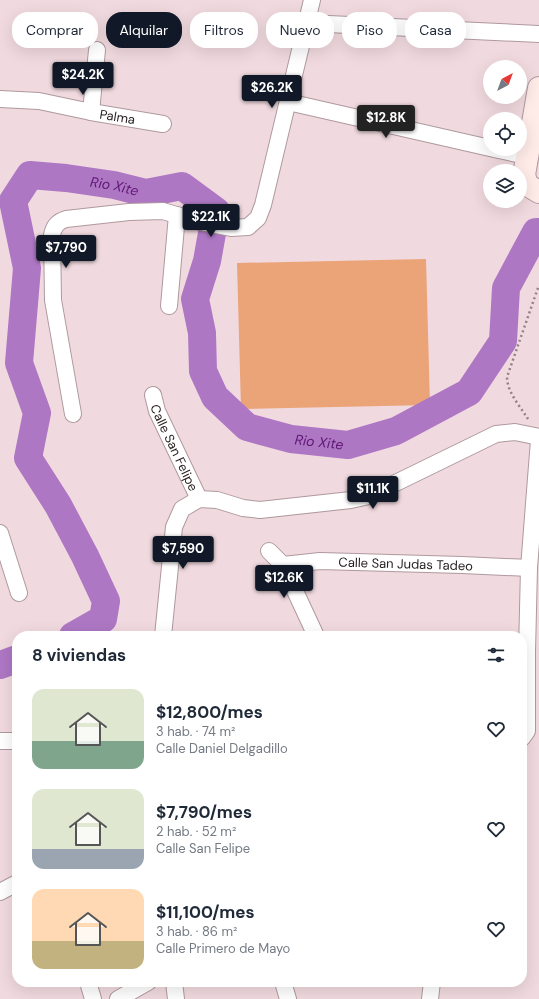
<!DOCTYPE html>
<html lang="es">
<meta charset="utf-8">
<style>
body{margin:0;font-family:"DM Sans",sans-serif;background:#f6f6f7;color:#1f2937;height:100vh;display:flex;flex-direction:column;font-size:15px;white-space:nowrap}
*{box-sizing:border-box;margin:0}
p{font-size:13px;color:#747a83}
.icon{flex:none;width:22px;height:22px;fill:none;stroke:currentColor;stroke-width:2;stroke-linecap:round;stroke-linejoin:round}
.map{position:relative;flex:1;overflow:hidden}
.sheet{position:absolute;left:12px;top:631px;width:515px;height:356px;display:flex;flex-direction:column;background:#fff;border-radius:16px;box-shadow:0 4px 16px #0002}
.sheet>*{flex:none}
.guide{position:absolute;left:12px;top:12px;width:515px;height:36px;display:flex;gap:8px}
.needle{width:26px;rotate:41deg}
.buttons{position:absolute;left:483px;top:60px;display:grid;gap:8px}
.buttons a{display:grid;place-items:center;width:44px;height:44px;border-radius:50%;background:#fff;box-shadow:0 4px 16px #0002;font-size:20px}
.price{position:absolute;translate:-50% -34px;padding:0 9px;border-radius:4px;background:#111827;color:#fff;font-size:13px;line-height:26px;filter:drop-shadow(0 1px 2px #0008)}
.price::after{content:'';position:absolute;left:50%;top:24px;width:12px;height:9px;margin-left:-6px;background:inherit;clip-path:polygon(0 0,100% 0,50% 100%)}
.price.selected{background:#222;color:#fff}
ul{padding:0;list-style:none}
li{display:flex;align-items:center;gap:12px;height:100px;padding:0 20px}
li span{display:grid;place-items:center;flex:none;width:112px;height:80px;border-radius:12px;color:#555}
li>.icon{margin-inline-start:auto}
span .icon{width:48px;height:48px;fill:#fffc;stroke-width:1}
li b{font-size:17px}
h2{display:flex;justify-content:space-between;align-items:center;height:48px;padding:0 20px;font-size:17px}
.chip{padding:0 14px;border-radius:16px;background:#fff;box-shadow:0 4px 16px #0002;font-size:14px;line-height:36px}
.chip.selected{background:#111827;color:#fff}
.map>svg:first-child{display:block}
.garden{fill:#eba378}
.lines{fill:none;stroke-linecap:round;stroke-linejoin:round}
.river{stroke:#ae77c4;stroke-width:28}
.street-casing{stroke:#af999e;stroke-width:18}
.secondary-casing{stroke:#af999e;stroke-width:24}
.path{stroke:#928285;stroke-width:2.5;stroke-dasharray:2 3;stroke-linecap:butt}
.street{stroke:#fff;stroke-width:16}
.secondary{stroke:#ffece9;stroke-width:22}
.labels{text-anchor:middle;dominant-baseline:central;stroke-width:4;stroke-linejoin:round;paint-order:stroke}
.street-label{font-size:13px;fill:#241c1d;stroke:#f1dadf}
.water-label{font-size:14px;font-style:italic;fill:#5f1776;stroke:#f1dadf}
</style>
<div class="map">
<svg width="539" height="999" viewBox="0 0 539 999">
<rect width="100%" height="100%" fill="#f1dadf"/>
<!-- garden -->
<path class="garden" d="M426,259l4,146 -189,4 -4,-146z"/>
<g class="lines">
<!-- river -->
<g class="river">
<path id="s1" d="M73,636l30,-17 3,-18 -21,-45 -27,-51 -30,-47 9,-45 -18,-50 8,-95 -14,-67 17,-26 36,3 48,7 32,8 36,-7 34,25 -9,50 -12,38 7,34 1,38 12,26 32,30 44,12 57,6 48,-14 73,-39 34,-51 3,-53 30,-56h3"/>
<path d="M0,665l17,-6"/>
</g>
<!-- street casing -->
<g class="street-casing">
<g id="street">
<path d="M307,23l232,11"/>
<path id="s2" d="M0,99l39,2 52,11 72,12"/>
<path d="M288,102l202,46"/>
<path d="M91,112l6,-62"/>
<path d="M494,149l33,7"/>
<path d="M169,306l8,-91"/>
<path id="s3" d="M153,395l4,16 42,88"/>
<path d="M73,414l-20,-114 -1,-65c2,-9 5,-13 14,-16l63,-7 34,-1 33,10 35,7 17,-1 10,-9 5,-13 49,-205"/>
<path d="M199,499l18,1 26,8 17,2 91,-10 18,-4 127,-62 19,-2 24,5"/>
<path d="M0,533l19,60"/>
<path d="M269,551l14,14 33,71"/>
<path id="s4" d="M283,565l37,-4 142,4 67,3"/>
<path d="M163,636l11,-109 8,-18 17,-10"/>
<path d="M522,738l5,-7v-80l2,-83 10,-128"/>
<path d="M0,741h17"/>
<path d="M0,892l17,-9"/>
<path d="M88,982l5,17"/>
<path d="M174,982l2,17"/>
<path d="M283,982l5,17"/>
<path d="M118,999l30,-17"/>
<path d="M430,999l2,-17"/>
</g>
</g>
<!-- secondary casing -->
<g class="secondary-casing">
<path id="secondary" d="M539,88l-15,87 3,10 12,7"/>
</g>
<!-- path -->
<path class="path" d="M528,419c-8,-13 -21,-27 -21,-42l32,-92"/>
<!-- street -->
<use href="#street" class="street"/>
<!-- secondary -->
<use href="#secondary" class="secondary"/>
</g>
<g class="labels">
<!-- street labels -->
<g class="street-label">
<text stroke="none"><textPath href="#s2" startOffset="119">Palma</textPath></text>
<text stroke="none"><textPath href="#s3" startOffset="57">Calle San Felipe</textPath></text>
<text stroke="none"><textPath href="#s4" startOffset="123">Calle San Judas Tadeo</textPath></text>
</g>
<!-- water labels -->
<g class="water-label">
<text stroke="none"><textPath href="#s1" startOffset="595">Rio Xite</textPath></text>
<text stroke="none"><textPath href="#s1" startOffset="1016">Rio Xite</textPath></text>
</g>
</g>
</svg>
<div class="buttons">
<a><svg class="needle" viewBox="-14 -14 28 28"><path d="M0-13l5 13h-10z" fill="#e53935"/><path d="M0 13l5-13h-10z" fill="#747a83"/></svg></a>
<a><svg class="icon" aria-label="locate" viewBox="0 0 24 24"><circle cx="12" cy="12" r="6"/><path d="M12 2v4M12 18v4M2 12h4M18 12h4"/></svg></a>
<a><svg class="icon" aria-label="layers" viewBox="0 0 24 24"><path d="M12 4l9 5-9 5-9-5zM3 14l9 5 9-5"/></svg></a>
</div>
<b class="price" style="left:83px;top:96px">$24.2K</b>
<b class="price" style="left:272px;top:109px">$26.2K</b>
<b class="price selected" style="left:386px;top:139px">$12.8K</b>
<b class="price" style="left:211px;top:238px">$22.1K</b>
<b class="price" style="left:66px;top:269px">$7,790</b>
<b class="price" style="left:373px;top:510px">$11.1K</b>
<b class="price" style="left:183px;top:570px">$7,590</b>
<b class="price" style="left:284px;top:599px">$12.6K</b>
<div class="guide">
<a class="chip">Comprar</a>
<a class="chip selected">Alquilar</a>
<a class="chip">Filtros</a>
<a class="chip">Nuevo</a>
<a class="chip">Piso</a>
<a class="chip">Casa</a>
</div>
<section class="sheet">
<h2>8 viviendas<svg class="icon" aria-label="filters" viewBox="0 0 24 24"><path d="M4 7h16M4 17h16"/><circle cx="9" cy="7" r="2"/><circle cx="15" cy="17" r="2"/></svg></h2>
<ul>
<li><span style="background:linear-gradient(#dfe7d0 65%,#7fa58c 0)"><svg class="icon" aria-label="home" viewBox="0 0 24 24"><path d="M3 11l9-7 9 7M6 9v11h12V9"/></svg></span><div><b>$12,800/mes</b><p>3 hab. · 74 m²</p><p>Calle Daniel Delgadillo</p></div><svg class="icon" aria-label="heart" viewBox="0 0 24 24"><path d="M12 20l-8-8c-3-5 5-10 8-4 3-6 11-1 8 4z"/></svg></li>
<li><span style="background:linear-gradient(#dfe7d0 75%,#9aa5b1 0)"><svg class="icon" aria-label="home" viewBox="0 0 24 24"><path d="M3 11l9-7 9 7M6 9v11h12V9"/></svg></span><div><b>$7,790/mes</b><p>2 hab. · 52 m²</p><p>Calle San Felipe</p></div><svg class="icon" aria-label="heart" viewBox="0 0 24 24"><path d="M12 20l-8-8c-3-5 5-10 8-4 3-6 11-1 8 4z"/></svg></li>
<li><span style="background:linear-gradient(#ffd9b3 65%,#c2b280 0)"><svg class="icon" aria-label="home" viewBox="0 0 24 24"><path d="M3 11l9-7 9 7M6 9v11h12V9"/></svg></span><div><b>$11,100/mes</b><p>3 hab. · 86 m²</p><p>Calle Primero de Mayo</p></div><svg class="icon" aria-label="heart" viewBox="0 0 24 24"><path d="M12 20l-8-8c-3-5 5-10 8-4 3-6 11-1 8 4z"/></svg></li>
</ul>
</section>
</div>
